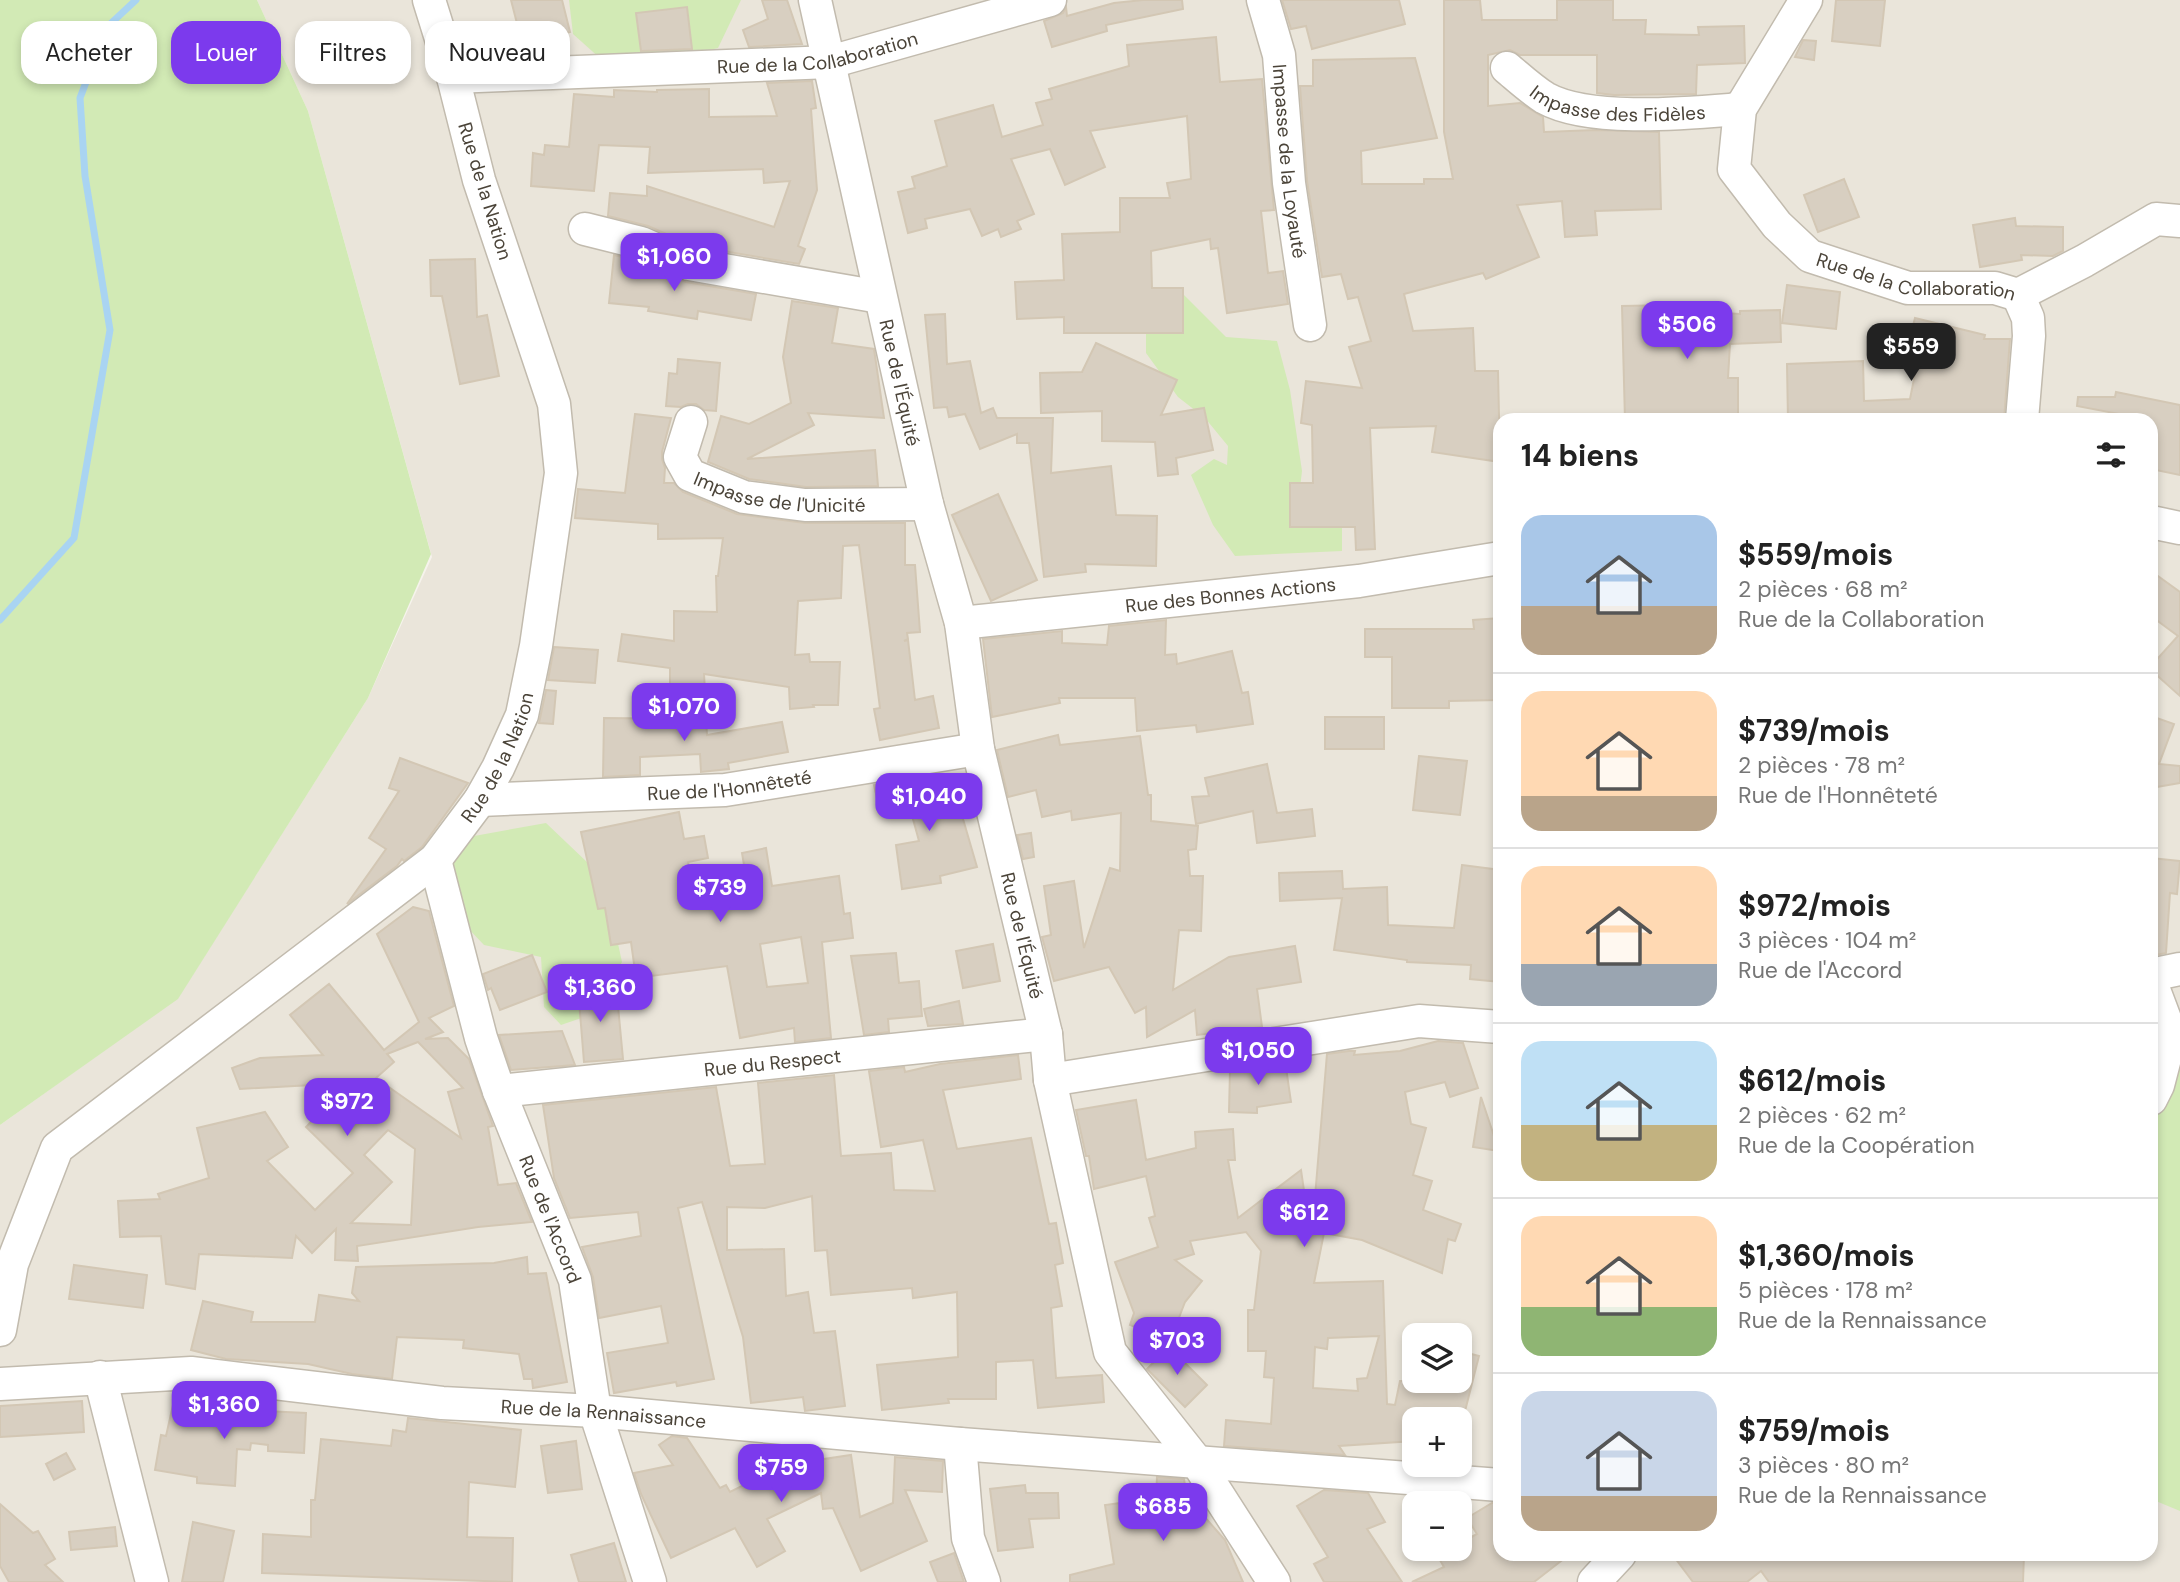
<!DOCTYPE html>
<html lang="fr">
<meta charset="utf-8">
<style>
body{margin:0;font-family:"DM Sans",sans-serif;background:#f6f6f6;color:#222;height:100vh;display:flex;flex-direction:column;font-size:26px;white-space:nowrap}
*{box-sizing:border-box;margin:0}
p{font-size:23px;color:#767676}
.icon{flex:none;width:38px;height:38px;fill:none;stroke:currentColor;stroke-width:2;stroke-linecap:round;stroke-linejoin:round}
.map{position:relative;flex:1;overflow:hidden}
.panel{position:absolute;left:1493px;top:413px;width:665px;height:1148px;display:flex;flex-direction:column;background:#fff;border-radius:21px;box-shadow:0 4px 10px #0003}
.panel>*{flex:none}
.hud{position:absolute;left:21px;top:21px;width:665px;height:63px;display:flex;gap:14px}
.controls{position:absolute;left:1402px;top:1323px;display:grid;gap:14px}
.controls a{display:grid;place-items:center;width:70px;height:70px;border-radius:14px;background:#fff;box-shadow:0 4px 10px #0003;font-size:35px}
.price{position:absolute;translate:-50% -60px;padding:0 16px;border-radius:14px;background:#7c3aed;color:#fff;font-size:23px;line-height:46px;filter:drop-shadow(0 2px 4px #0008)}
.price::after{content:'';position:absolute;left:50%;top:42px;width:21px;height:16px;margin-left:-10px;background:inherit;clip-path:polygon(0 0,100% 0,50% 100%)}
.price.current{background:#222;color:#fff}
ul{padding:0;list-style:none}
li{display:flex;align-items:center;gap:21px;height:175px;padding:0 28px}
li+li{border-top:2px solid #e0e0e0}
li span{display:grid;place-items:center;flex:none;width:196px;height:140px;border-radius:21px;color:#555}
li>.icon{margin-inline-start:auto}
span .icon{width:84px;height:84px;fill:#fffc;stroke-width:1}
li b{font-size:30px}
h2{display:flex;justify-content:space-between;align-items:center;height:84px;padding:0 28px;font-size:30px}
.chip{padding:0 24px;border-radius:21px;background:#fff;box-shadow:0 4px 10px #0003;font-size:24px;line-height:63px}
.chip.current{background:#7c3aed;color:#fff}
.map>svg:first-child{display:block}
.residential{fill:#eae5da;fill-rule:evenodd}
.green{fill:#d2eab5}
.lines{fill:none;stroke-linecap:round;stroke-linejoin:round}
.stream{stroke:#a9d4f2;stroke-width:7}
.building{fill:#d8cfc1;stroke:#d3c7b4;stroke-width:2;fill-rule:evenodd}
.minor-casing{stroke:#c2bbae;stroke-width:35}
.minor{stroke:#fff;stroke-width:32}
.labels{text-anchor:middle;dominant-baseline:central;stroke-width:5;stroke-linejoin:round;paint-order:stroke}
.street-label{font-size:19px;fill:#4b4439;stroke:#fff}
</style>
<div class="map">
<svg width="2180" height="1582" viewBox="0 0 2180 1582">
<rect width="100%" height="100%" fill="#f6f3ec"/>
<!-- residential -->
<path class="residential" d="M257,0h1923v1582h-2180v-457l178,-127 190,-300 64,-141 -124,-446zM1500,420h651v1134h-651zM1414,1335h46v46h-46zM1414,1419h46v46h-46zM1414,1503h46v46h-46z"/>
<!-- green -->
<g class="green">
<path d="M0,0h257l51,111 123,443 -63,144 -190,301 -178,126z"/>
<path d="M569,0h172l-23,48 -59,14 -57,-2 -29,-26z"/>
<path d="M1181,292l45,45 51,4 13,49 12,81 -4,34 44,22v24l-107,5 -22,-31 -22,-50 23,-16 13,6 1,-19 -23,-28 -27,-21 -32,-44v-36z"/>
<path d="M546,823l42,40 20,35 14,64 -29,52 -32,11 -17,-18 -3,-50 -57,-12 -38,-40 6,-65z"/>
<path d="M2151,1048l29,12v451l-29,-12z"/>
</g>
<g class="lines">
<!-- stream -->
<path class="stream" d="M0,620l74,-82 36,-208 -25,-154 -5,-78 27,-71 29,-27"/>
</g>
<!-- building -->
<g class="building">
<path d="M511,0h51l8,32 -48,11z"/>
<path d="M762,0h25l15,44 -53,3 -6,-17 25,-11z"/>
<path d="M1143,0h39l1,9 -77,16 1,6 -55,16 -8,-26 19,-8 3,-6 1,9 47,-13z"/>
<path d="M1282,0h117l6,24 -93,25 -6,-23 -15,3z"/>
<path d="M1444,0h36l2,20h75v-20h56v20h33l-1,14 54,1 -1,-8 46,-1 1,37 -48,2 -1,29 -82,1 -17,-2v-38h-77l-10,-5 -22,5v51l32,-3 23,14 1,15 52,-2 63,2 2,77 -66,2 2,24 -32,2 -3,-36 -45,4 22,52 -53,22 -3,-6 -79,21 9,37 60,-3 2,43h23l2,91 -68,-10 4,-26 -66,2 5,121 -19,1 -1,-23h-65v-44h23l-1,-58 -11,-2 5,-42 56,7 -13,-41 22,-6 -13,-44 -10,2 -7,-25 -19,3 -15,-96 -7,-95h13v-26l102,-2 22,80 -76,13 1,33h62v-5h29l-9,-47z"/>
<path d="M1836,0h49l-5,46 -48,-5z"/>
<path d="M687,7l5,42 -51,2 -5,-38z"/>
<path d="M1216,37l4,45 42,-3 12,131 -13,1 7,62 15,-2 5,33 -61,9 -9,-65 -7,1 -1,-10 -59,12 1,37h31v45h-119v-16l-47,2 -2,-37 49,-2 -2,-46 58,-2v-34h50l-3,-15 24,-4 -4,-63 -97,15 15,36 -40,18 -15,-36 -39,10 23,55 -17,7 4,8 -20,8 -3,-8 -16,7 -12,-27 -45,10 2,9 -19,5 -10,-41 17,-4 -3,-11 35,-11 -12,-45 58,-16 9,32 41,-12 -7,-22 16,-4 -3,-10 80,-23 -2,-21z"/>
<path d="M1803,40l13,1 -2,19 -19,-3z"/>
<path d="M812,81l4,27 -5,1 6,81 -19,56 7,3 -6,15 -105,-18 -46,-20 -40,-10 2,-23 37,3v-10l127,41 16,-46 -26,2 -1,-14 -115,4 2,-26 -51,-2 -5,46 -63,-5 2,-33 11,2 1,-10 24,2 5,-53 40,3v-7l43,2v-2l52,-1v28l68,-1 -10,-33z"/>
<path d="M1844,179l15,38 -41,15 -14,-37z"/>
<path d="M2015,218l1,8 47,1v24l-10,5 -32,-1 1,5 -42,7 -7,-42z"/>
<path d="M614,255l21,5 51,22 70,12 -5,26 -53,-9 -1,8 -49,-8 1,-4 -40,-4z"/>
<path d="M475,259l2,58 10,-2 12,61 -39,8 -18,-88h-11l-1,-36z"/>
<path d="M1787,285l53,7 -4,37 -54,-6z"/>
<path d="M792,301l46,7 -6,35 42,6 10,69 -76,-5 6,12 -67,34 128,-9 3,36 -72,1 -57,-8 -41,-17 13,-46 28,8 42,-21 -8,-46z"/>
<path d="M1672,305l1,5 67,4v-3l40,-1 1,32 -51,2 -2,34h10v42h-113l-3,-114z"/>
<path d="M945,314l2,50 23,-3 11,52 12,-5 4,10h56l-2,55 60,-7 5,49 41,1 -1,50 -71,-2 1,8 -42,5 -15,-134h-12v-9l-37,15 -15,-35 -16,3 -2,-10 -13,1 -9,-93z"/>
<path d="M1915,318l70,17 -1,4h26l-6,81h-216l-1,-56 76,-3 1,40 46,-2 8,-40 27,-1 1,-15 -36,-5z"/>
<path d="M1096,343l81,37 -16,35 43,-7 9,42 -37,8 2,16 -20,2 -3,-34 -53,-1v-30l-61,2 -1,-40 42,-1z"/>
<path d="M678,359l42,4 -4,48 -12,-1 -8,-6h-8l-7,3 -15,-1 3,-33 8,1z"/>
<path d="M2116,392l64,13v70l-29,-6v-49l-74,-14 1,-9h37z"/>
<path d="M635,414l36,4 -9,34v7l3,9 -1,15h10l9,9 54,22 68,9h100v42h10l5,67 -13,1 1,6 -4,2 4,-1 7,60 18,-4 6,32 -59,12 -6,-31 6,-1 -21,-163 -16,1 -2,52 -43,3 -3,54 14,-1 1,8h30l-2,43h-25l1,2 -24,2 -1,-22 -85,-13 1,17 -35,-3v-20l-52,-7 4,-27 52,7v-30l43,1 -1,-36h2l5,-38 -65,1v-15l-83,-6 3,-29 47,4z"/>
<path d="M998,494l39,86 -46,21 -39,-86z"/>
<path d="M2151,571l29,21v104l-29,-26v-4l27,-30 -27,-20z"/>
<path d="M1500,618v82l-51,1v7h-57v-51h-27v-28h109l-1,-9z"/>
<path d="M1166,620l-1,35 11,-1 1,10 55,-13 10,42 6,-1 5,32 -56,8 -1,-7 -59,6 -2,-33h-76l1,5 -68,14 -9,-78 79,-8v12l45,2 2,-19z"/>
<path d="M554,647l44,3 -3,33 -47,-3z"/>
<path d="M546,690l10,1 -3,33 -14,-1z"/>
<path d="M2151,716l23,8 -15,40 21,2v17l-29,5z"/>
<rect x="1325" y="717" width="59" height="32"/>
<path d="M604,718l102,1 1,16 75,-13 6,30 -60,11 1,6 -28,3 -1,-18 -60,3v18l-37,2z"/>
<path d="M1058,735l2,10 80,-9 8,59h3v26l47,5 -2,23 -8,1 2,26h13l-2,55 -22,-1 -6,60 56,-33 66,-11 6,36 -44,7 5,38 -65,8 -2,-25 -48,27 -1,-30 -11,6 -26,-46 -55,14 -12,-44 9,-2 -7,-49 30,-5 10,67 26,-80 10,3 1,-58 -49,7 -1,-9 -29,6 -6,-27 -28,7 -11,-47z"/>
<path d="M1419,756l48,5 -7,54 -47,-5z"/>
<path d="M400,758l68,25 -46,64 -18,14 -2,-2 -5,7 -50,38 39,-55 -17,-11 30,-47 -10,-3z"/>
<path d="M1267,764l10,49 35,-4 3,27 -58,7 -4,-32 -57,13 -4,-27 17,-1 -4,-18z"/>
<path d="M928,776l6,25 22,-6 21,72 -37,9 1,7 -39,6 -6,-44 23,-4 -11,-40 -29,7 -5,-23z"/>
<path d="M679,812l5,27 20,-3 4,22 -20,4 7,36 53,-9 -6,-36 24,-5 6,38 67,-10 5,38 6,-1 3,25 -31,4 9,96 -36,4 -1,-14 -54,10 -13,-72 -91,12 -5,-36 -20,3 -6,-37 -7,1 -17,-77zM801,937l7,46 -41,4 -7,-43z"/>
<path d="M1031,833l3,24 -11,2 -6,-24z"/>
<path d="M2151,858l29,3 -3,33 -7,-1 -4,60 -15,3z"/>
<path d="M1462,865l38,5v112l-30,-3 1,-14 -64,-3v-2l-73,-10 8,-52 -62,3 -1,-28 63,-2 1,18 44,-2 1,38 66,3z"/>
<path d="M413,907l16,4 25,95 -25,12 14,14 -18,7 23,-1 21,21 24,67 -5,1 10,58 18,-2 16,39 -54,5 -121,19 1,15 -23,-1 1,-31 -24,24 -16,-17 -4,22 -93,-4 -4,35 -29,-5 -5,-48 -41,1 -2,-36 42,-2 -2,-5 51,-16 -12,-50 68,-16 23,35 -21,14 48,49 38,-37 -47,-46 43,-44 -109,6 -8,-21 28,-10 63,-3 -33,-40 39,-31 55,66 35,-28 -42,-88zM418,1042l45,46 -15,4 13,46 -85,-60 18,-16 -7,-8zM388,1130l27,19 -4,76 -60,-2 41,-41 -28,-27z"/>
<path d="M993,944l7,37 -37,7 -7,-37z"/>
<path d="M896,953l3,30 20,-2 3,35 -34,3 1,13 -25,3 -13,-79z"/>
<path d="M532,955l15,37 -47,18 -9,-22 -3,2 -5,-16z"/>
<path d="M616,985l7,74 -39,3 -6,-74z"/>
<path d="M959,1001l4,23 -35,2 -4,-17z"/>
<path d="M562,1031l13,34 -64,5 -12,-35z"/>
<path d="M1438,1041l25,2 15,45 -28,9 -5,-15 -40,10 6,32 15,4 -13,47 19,6 -9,29 38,14 -6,17 -7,-2 -6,34 -80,-33 -38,-7 -10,50 69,-2 4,123 8,1 5,-24h60v-30l19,5 -16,63h-49v22l-75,5 6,9 -121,-9 2,-26 45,4 3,-46 -10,-1 2,-26h-18v-41h6l7,-59 -15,-19 -56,9 4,13 -19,6 27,21 -17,21 -15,39 -40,-16 4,-12 -19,-51 43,-15 -9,-29 6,-2 -9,-40 -52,13 -5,-33h-3l-10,-46 60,-10 10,60 50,-12 -1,-16 38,-3 2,31h-7l10,58 63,-48 6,41h5l1,-16 2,2 12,-143 22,-3h6l-1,4 46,-4zM1379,1336l-12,42 -10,1 1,12 -45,-3 2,-41 12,2 1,-11z"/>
<path d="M1018,1055l3,24 -78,11 14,59 74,-11 18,86 7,-1 7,40 -8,2 7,41 -11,2 5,70 46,-3 2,27 -66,6 -5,-48 -37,2v37h-48l1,4 -67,7 -5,-45 81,-8 -1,-65 -44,6 -1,-10 -81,7 -4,-45 -12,1 -3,-55 -47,12 -38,-1v43l57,-1 2,47 22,-4 6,41 21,-2 10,75 -40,5 -2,-14 -52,6 -8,-66 -41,-135 -24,6 36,171 -37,7 -1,-4 -62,11 -7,-40 61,-10 -7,-37 -62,12 -6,-41 -11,-30 59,-11 -3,-24 -68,6 -16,-40 -11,-73 173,-18 14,79 35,-2 -7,-81 76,-8 7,81 50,-3 3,37 41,1 -12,-51 -42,7 -12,-76 35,-4 1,5 35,-8z"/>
<path d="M1285,1061l6,41 -34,5v6l-28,-1 1,-42z"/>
<path d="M1481,1097l18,54 -26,-4z"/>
<path d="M527,1257l1,17 18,-1 21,109 -34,6 -1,-9h-8l-5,-25 -56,-6 1,-8 -67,-3 -5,42 -40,-5 -44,-10 -82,-5 -35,-9 12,-49 50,11 -2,10h64l4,-27 40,6 -7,-8 4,-26 138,-4z"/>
<path d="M74,1265l73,10 -4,33 -74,-9z"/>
<path d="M1169,1347l38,38 -22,22 -38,-38z"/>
<path d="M82,1401l2,31 -84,5v-31z"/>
<path d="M173,1405l26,6 42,3 1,-4 64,3 -2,40 -36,-2v-6l-17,-2 -1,7 -13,-1 -2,37 -38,-3v-6l-42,-7 6,-35 5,1z"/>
<path d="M408,1418l113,12 -6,57 -46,-5 -2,55 46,1 -1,44 -250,-9 1,-39 48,3v-37h4l6,-61 70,7 2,-16 13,2z"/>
<path d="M672,1436l15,2 33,50 6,-3 4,7 54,-27 67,-10 9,62 33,-14 2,-46 48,4 -1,31 -37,-2 22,51 -66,30 -28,-63 -10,1 -2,-16 -54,26 18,32 -28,16 -22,-39 -64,30 -30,-64 -7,-21 39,-8 -14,-20z"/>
<path d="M576,1441l6,48 -34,4 -7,-47z"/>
<path d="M66,1453l9,16 -21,11 -8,-16z"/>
<path d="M1157,1477l27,2 7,44 11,-9 23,26 18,42h-173v-7l44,-11 -9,-59 51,-7z"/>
<path d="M1025,1485l1,8h32l1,25 -30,1 4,28 -35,4 -8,-62z"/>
<path d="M1324,1490l44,3 17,29 -18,7 35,53h-78l-10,-18 14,-7 -31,-51z"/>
<path d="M1492,1503h8v51h70l-36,28h-122l32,-15 -7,-12 13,-6h10v-6l17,-9 -10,-16z"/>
<path d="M0,1504l33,29 5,-2 17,28 -10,6 18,17h-54l-9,-16z"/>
<path d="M193,1522l41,9 -11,51h-41z"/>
<path d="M115,1527l2,19 -46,4 -2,-18z"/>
<path d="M614,1543l12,39h-47l-8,-27z"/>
<path d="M954,1553l10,29h-26l-8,-20z"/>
<path d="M1672,1554h352l-1,28h-254l-8,-11 -14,11h-54z"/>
</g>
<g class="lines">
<!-- minor casing -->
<g class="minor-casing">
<g id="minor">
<path id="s1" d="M815,0l112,504 34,119 17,126 68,285 4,46 60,272 87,110 77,120"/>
<path id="s2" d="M1263,0l16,55 10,128 21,142"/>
<path id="s3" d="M1806,0l-66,109 -6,60 43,56 33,31 98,32h87l23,7 66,-34 72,-42 24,2"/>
<path id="s4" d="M1507,68c12,10 25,22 38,30 45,25 144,15 195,11"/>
<path id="s5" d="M453,77l377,-15 220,-62"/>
<path d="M585,229l56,14 48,21 191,33"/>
<path d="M2018,295l10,23 1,18 -7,84"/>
<path id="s6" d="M691,422l-11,35 10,18 54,22 61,8 122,-1"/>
<path d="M2151,522l29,6"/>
<path id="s7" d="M961,623l398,-42 141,-23"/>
<path id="s8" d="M480,800l245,-10 253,-41"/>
<path id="s9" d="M435,860l46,178 18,53 76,189 20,131 55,171"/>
<path d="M2151,975l29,-6"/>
<path d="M2151,982l20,53 -13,50 -7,14"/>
<path d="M1050,1080l369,-59 81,6"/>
<path id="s10" d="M499,1091l547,-57"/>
<path id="s11" d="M0,1330l12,-66 45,-116 378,-288 45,-60 18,-32 24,-53 14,-69 25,-173 -7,-69 -75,-224 -26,-103 -24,-77"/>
<path d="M100,1377l52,205"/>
<path id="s12" d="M0,1384l191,-11 251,30 153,8 365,33 540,41"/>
<path d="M960,1444l8,94 16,44"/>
<path d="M1594,1582l26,-28"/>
</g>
</g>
<!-- minor -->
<use href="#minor" class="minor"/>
</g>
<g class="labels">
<!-- street labels -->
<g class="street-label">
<text stroke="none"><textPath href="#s5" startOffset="366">Rue de la Collaboration</textPath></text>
<text stroke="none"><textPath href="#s4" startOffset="122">Impasse des Fidèles</textPath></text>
<text stroke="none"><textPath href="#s2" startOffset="164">Impasse de la Loyauté</textPath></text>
<text transform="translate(485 191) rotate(73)">Rue de la Nation</text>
<text stroke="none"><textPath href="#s3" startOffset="413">Rue de la Collaboration</textPath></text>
<text stroke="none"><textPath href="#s1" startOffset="392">Rue de l'Équité</textPath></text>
<text stroke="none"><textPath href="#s6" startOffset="150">Impasse de l'Unicité</textPath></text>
<text stroke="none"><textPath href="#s7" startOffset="271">Rue des Bonnes Actions</textPath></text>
<text stroke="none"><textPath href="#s11" startOffset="788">Rue de la Nation</textPath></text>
<text stroke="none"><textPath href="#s8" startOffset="250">Rue de l'Honnêteté</textPath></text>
<text stroke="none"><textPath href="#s1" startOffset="959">Rue de l'Équité</textPath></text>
<text stroke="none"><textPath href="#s10" startOffset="275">Rue du Respect</textPath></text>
<text stroke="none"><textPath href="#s9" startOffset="378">Rue de l'Accord</textPath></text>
<text stroke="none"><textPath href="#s12" startOffset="606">Rue de la Rennaissance</textPath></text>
</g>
</g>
</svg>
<div class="controls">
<a><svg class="icon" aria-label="layers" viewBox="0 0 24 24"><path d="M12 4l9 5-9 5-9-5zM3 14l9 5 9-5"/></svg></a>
<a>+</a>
<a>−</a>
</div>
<b class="price" style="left:674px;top:293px">$1,060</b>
<b class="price" style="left:1687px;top:361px">$506</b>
<b class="price current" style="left:1911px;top:383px">$559</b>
<b class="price" style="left:684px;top:743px">$1,070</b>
<b class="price" style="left:929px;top:833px">$1,040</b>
<b class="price" style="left:720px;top:924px">$739</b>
<b class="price" style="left:600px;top:1024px">$1,360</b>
<b class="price" style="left:1258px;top:1087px">$1,050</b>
<b class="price" style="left:347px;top:1138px">$972</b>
<b class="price" style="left:1304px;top:1249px">$612</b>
<b class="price" style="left:1177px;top:1377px">$703</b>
<b class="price" style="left:224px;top:1441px">$1,360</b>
<b class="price" style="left:781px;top:1504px">$759</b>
<b class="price" style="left:1163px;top:1543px">$685</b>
<div class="hud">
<a class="chip">Acheter</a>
<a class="chip current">Louer</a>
<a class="chip">Filtres</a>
<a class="chip">Nouveau</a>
</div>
<section class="panel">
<h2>14 biens<svg class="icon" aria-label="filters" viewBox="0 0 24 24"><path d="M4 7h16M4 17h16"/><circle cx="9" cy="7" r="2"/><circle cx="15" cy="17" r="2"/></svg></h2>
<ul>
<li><span style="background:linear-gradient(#a9c7e8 65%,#b9a48a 0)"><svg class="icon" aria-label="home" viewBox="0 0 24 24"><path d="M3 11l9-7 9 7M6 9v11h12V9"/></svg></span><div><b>$559/mois</b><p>2 pièces · 68 m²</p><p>Rue de la Collaboration</p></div></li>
<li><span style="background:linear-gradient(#ffd9b3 75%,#b9a48a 0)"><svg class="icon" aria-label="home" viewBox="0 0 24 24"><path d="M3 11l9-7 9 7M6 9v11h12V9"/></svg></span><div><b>$739/mois</b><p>2 pièces · 78 m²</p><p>Rue de l'Honnêteté</p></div></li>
<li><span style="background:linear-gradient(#ffd9b3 70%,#9aa5b1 0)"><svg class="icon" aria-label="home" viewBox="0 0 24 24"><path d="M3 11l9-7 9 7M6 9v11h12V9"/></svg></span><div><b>$972/mois</b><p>3 pièces · 104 m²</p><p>Rue de l'Accord</p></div></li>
<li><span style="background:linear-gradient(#bfe0f5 60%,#c2b280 0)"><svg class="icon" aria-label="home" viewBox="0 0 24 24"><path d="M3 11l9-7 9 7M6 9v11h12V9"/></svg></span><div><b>$612/mois</b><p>2 pièces · 62 m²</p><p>Rue de la Coopération</p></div></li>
<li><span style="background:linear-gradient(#ffd9b3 65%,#8fb573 0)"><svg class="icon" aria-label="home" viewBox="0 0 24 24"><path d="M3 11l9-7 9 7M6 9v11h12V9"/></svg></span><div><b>$1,360/mois</b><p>5 pièces · 178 m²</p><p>Rue de la Rennaissance</p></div></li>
<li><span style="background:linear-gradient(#c9d6e8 75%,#b9a48a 0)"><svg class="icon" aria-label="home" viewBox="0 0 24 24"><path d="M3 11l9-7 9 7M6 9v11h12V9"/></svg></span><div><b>$759/mois</b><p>3 pièces · 80 m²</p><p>Rue de la Rennaissance</p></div></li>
</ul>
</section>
</div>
